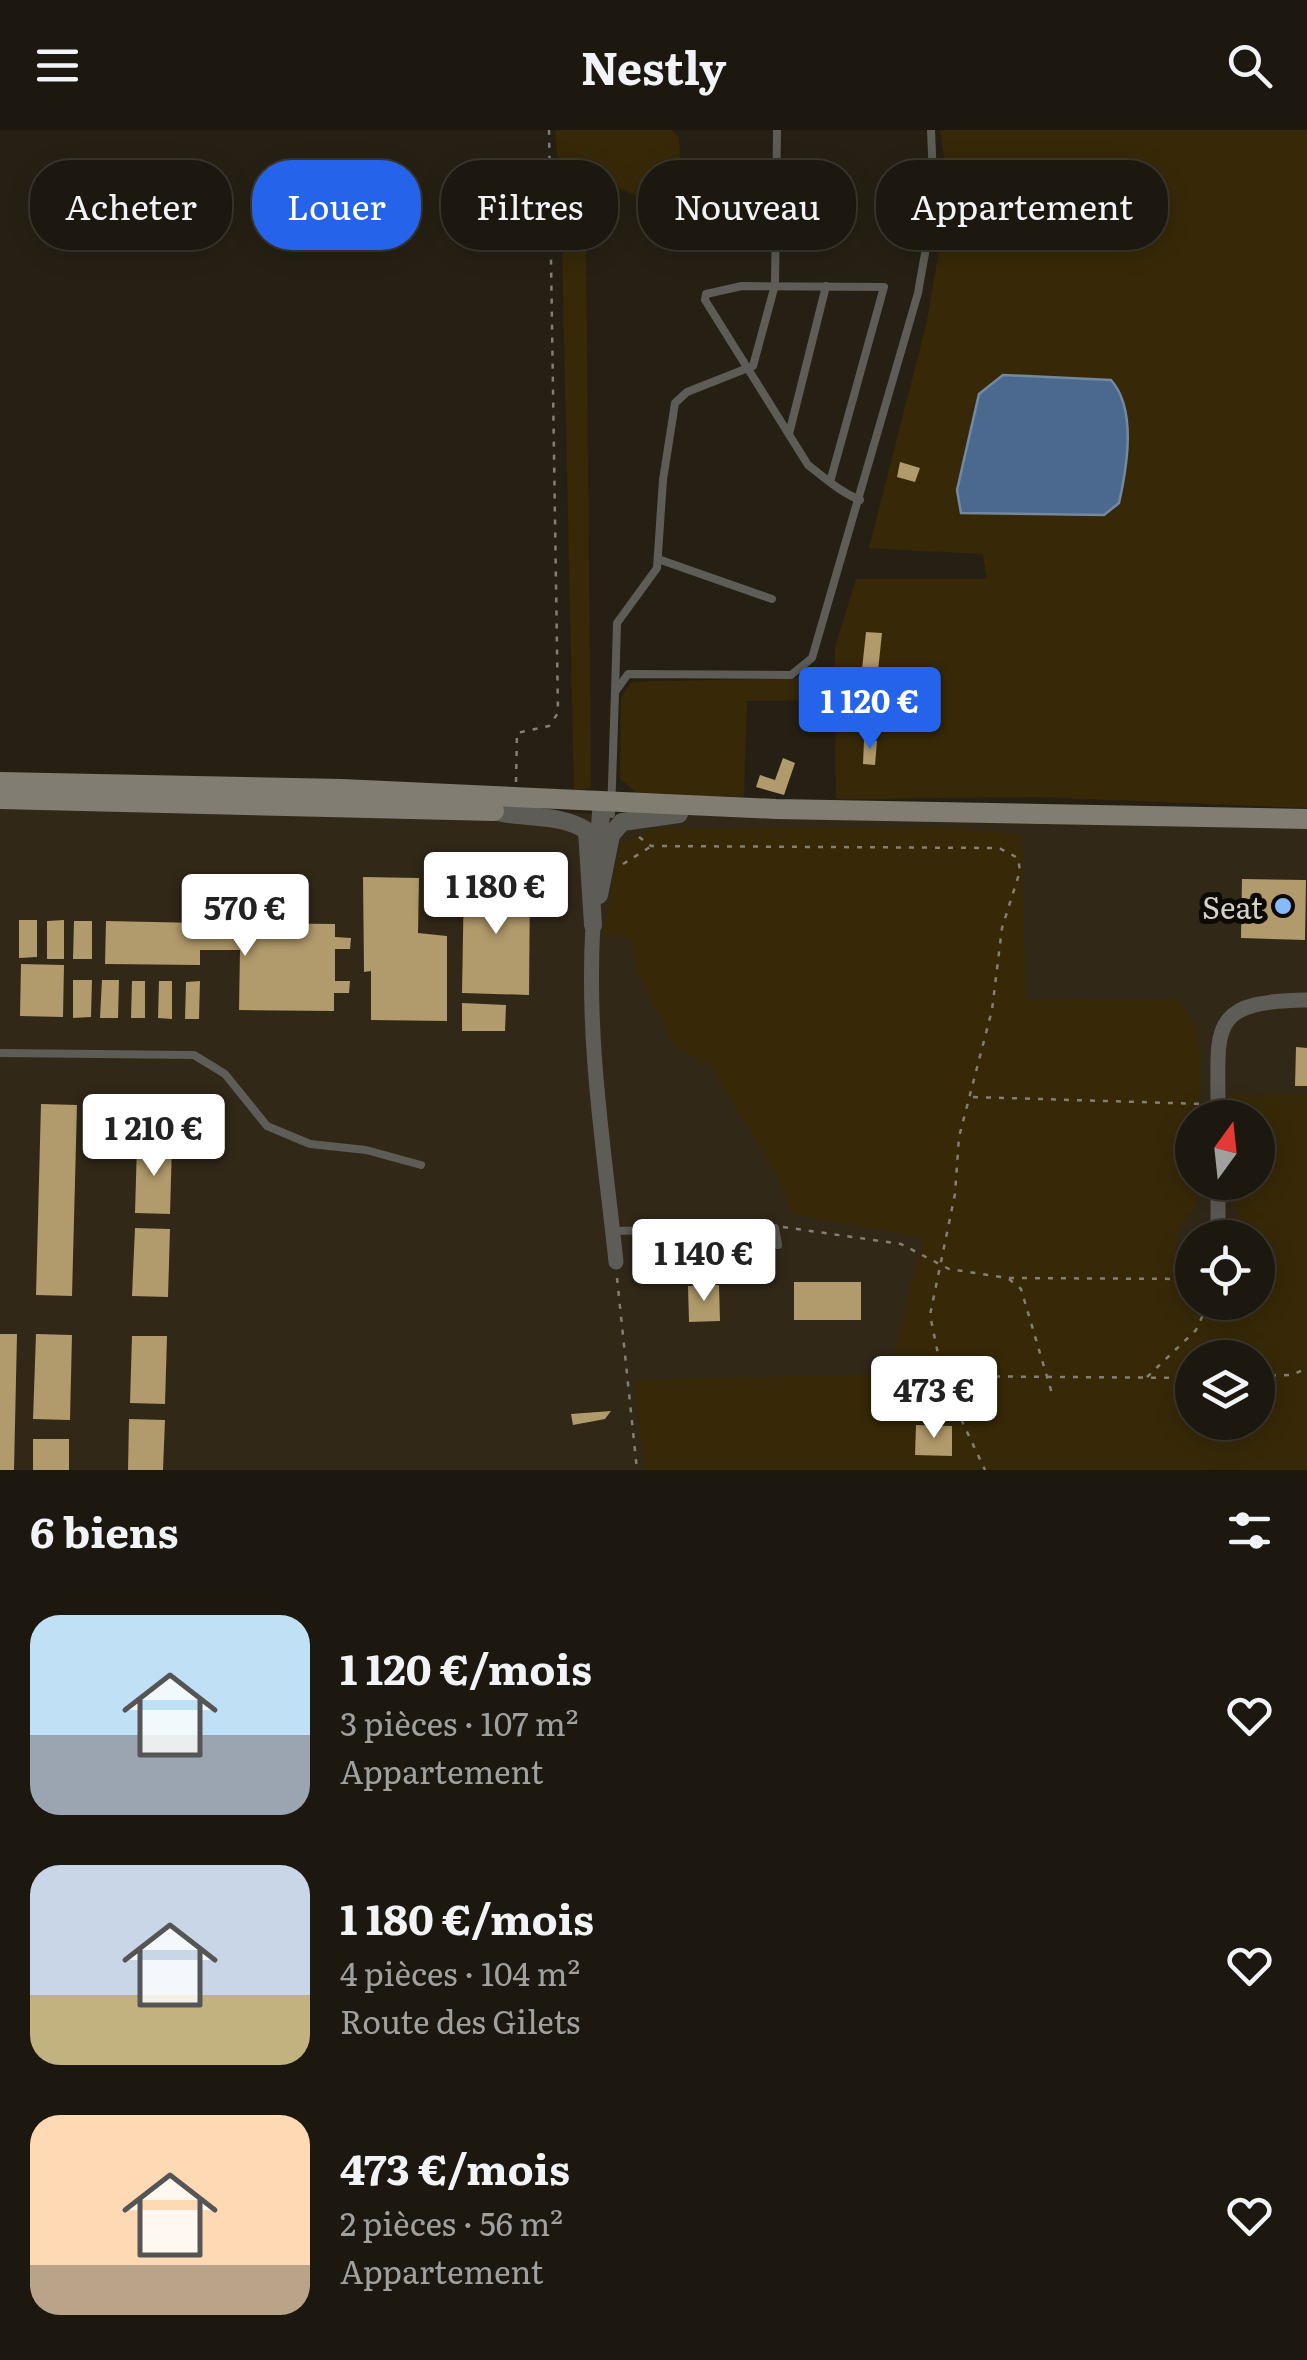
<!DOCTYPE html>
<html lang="fr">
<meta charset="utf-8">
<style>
body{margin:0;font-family:Literata,serif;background:#252118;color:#f1f3f6;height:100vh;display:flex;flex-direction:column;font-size:38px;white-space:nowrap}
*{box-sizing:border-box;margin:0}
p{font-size:32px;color:#a0a09e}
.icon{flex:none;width:55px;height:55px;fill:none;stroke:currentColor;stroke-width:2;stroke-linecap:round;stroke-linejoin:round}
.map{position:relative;height:1340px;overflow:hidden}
.sheet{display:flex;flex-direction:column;background:#1c180f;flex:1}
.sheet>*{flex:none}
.banner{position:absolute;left:30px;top:30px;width:1248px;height:90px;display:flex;gap:20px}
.needle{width:65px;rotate:15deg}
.fabs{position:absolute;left:1175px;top:970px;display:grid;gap:20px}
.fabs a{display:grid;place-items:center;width:100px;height:100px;border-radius:50%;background:#1c180f;box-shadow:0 5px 25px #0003,0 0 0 2px #3a372f;font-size:50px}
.price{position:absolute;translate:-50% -85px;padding:0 22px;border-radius:10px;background:#fff;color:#222;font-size:32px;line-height:65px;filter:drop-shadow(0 2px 5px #0008)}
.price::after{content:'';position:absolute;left:50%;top:60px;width:30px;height:22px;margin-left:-15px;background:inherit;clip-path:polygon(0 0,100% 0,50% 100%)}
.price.active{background:#2563eb;color:#fff}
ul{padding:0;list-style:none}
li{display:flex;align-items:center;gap:30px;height:250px;padding:0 30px}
li span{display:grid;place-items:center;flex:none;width:280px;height:200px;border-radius:30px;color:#555}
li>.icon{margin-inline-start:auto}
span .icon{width:120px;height:120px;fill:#fffc;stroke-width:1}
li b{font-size:42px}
h2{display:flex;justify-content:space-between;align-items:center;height:120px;padding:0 30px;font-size:42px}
.pill{padding:0 35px;border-radius:40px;background:#1c180f;box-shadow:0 5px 25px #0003,0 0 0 2px #3a372f;font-size:35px;line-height:90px}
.pill.active{background:#2563eb;color:#fff}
header{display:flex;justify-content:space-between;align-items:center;height:130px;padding:0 30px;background:#1c180f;font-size:45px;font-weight:700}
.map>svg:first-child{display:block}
.built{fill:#312818;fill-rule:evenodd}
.green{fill:#372908;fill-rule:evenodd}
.water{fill:#4b698e;stroke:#7488a0;stroke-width:2.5}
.building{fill:#b19a6b}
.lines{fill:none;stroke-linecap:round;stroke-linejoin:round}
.path{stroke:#847f76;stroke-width:2.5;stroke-dasharray:5 8;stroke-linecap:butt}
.service{stroke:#5e5c56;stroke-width:8}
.minor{stroke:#5e5c56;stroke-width:15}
.tertiary{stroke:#5e5c56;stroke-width:18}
.secondary{stroke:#817d73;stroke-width:20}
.poi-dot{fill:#86bbfb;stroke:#0d0a06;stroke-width:4}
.labels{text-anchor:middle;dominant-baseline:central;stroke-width:10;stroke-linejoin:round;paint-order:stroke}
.poi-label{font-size:30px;fill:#d5d1ca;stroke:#0d0a06;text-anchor:end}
</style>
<header><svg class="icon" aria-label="menu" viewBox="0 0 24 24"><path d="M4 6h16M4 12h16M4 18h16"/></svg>Nestly<svg class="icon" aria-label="search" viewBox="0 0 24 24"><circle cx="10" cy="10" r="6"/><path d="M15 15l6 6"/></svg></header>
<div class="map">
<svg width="1307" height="1340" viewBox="0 0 1307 1340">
<rect width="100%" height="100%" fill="#262014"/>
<!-- built -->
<path class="built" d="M0,669l601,15 706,5v651h-1307zM1192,988h66v64h-66zM1192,1108h66v64h-66zM1192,1228h66v64h-66z"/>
<!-- green -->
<g class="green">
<path d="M555,0h117l7,7 2,46 94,2 -1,14 -118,3 -57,-20 -9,14 -4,54 5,538 -17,2 -13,-591z"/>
<path d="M940,0h367v678l-269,-11 -202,2 -1,-99 -88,1 -3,96 -104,-2 -20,-16 1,-81 10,-16 204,-5v-30l21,-68h131l-4,-25 -114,-6 58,-227 22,-131z"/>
<path d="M952,697l70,8 4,165 152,-1c31,35 22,74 20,118l-6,1v64l5,1 1,22 -19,23 -4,27 17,13v34h66v-64l-8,-1 -17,-31 -1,-23 26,-1v-64l-26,-1v-23l75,1v375h-662l-11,-90 255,-6 34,-136 -131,-24 -12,-33 -69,-114 -36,-20 -36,-71 -11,-39h-25l18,-94 34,-15zM1192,1228h66v64h-66z"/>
</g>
<!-- water -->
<path class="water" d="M1003,245l108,5c26,29 16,87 8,123l-15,12 -143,-2 -4,-23 22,-96z"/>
<!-- building -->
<g class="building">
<path d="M900,332l20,6 -5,14 -18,-5z"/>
<path d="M866,502l16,1 -4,38 -16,-2z"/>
<path d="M905,545l25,3 -2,15 -25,-2z"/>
<path d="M864,610l13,1 -2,24 -12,-1z"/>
<path d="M783,628l12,5 -11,32 -28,-8 4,-12 15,5z"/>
<path d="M363,747l56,1 -1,55 29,3v85l-76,-1v-49l-7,1z"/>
<path d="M464,748l66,2 -1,115 -67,-2z"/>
<path d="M1242,749l64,1 -1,60 -64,-2z"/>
<path d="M19,790h18v37l-18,1z"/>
<path d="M64,790v39h-17v-38z"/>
<path d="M74,791h18v38h-19z"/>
<path d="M106,791l95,2v13h39v-13l95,1v13l16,1 -1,11h-15v32h15l-1,12h-15v18l-95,-1 1,-60h-40v15l-95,-1z"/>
<path d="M21,834l43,1 -1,52 -43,-1z"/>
<path d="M73,850h19l-1,37 -18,1z"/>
<path d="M102,850h17l-1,38h-18z"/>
<path d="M132,851h13v37h-14z"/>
<path d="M159,851h13v38l-14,-1z"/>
<path d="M200,851l-1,38h-14l1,-37z"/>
<path d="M462,873l44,2 -1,26h-43z"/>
<path d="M1296,917l11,1v38h-12z"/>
<path d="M41,974l36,1 -5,191 -36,-1z"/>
<path d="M137,1014l35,1 -2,69 -35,-1z"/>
<path d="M135,1098l35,1 -2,68 -36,-1z"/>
<rect x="794" y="1152" width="67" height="38"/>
<path d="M719,1155l1,36 -31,1 -1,-36z"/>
<path d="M0,1204h17l-3,136h-14z"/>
<path d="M36,1204l36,1 -2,85 -37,-1z"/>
<path d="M132,1206h35l-2,68 -35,-1z"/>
<path d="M611,1281l-6,8 -32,6 -2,-11z"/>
<path d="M129,1289l36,1 -2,50h-35z"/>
<path d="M916,1295l36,1v30l-37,-1z"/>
<rect x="33" y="1309" width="36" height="31"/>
</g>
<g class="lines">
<!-- path -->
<g class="path">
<path d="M516,652l1,-49 32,-7 9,-13 -9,-583"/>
<path d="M639,707l12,9 348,2 19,10 2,13 -18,57 -10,82 -33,127 -4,57 -25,121 14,68 41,87"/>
<path d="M623,734l27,-17"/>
<path d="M973,967l232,7"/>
<path d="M783,1097l118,17 48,25 58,9 185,1"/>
<path d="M617,1148l20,192"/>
<path d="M1009,1149l12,10 32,108"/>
<path d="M943,1246l249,2"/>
<path d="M1258,1246l34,-1 15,-7"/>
<path d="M1147,1247l49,-47 13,-28"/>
</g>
<!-- service -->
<g class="service">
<path d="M789,304l37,-148"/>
<path d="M830,352l54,-195 -142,-1 -36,8 -1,6 103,165c17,13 32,27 52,35"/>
<path d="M658,429l114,40"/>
<path d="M615,562l2,-69 40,-55 6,-88 12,-77 12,-11 66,-26 22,-81 2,-155"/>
<path d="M611,684l4,-122 13,-18 163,1 21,-17 106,-365 16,-91 -3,-72"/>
<path d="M0,923l194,2 31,19 42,52 43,18 56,6 55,15"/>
<path d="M613,1101l162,-3 3,17"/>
</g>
<!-- minor -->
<g class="minor">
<path d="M593,795c-7,114 11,224 23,337"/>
<path d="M1218,988c1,-89 -14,-117 89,-118"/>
<path d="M1218,1108v-56"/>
</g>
<!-- tertiary -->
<g class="tertiary">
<path d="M493,681c30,8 69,2 94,20l6,94"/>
<path d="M598,720l4,-49"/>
<path d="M599,765l12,-60 11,-13 57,-8"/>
</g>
<!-- secondary -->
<g class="secondary">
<path d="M0,652l342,7 434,20 531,10"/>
<path d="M0,669l494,12"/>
</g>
</g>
<!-- markers -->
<circle class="poi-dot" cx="1283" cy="776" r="10"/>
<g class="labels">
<!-- poi labels -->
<g class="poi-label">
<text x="1263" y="776">Seat</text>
</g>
</g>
</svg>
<div class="fabs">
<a><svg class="needle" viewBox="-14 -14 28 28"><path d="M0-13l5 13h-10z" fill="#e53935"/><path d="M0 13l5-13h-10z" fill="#a0a09e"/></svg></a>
<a><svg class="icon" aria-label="locate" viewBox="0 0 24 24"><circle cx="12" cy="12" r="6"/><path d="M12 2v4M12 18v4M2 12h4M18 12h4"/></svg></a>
<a><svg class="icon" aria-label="layers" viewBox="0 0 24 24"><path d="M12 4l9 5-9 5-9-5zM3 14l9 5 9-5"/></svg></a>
</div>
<b class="price active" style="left:870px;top:622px">1 120 €</b>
<b class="price" style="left:496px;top:807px">1 180 €</b>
<b class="price" style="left:245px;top:829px">570 €</b>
<b class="price" style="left:154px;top:1049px">1 210 €</b>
<b class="price" style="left:704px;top:1174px">1 140 €</b>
<b class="price" style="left:934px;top:1311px">473 €</b>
<div class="banner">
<a class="pill">Acheter</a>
<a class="pill active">Louer</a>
<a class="pill">Filtres</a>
<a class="pill">Nouveau</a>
<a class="pill">Appartement</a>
</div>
</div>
<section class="sheet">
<h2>6 biens<svg class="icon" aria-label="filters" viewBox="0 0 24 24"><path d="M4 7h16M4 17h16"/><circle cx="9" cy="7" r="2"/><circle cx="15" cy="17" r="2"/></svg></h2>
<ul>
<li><span style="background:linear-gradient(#bfe0f5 60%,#9aa5b1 0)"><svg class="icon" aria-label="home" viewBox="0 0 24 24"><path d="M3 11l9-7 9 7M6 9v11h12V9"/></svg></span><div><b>1 120 €/mois</b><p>3 pièces · 107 m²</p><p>Appartement</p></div><svg class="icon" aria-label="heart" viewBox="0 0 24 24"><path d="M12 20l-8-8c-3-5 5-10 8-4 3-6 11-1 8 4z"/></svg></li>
<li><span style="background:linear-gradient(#c9d6e8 65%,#c2b280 0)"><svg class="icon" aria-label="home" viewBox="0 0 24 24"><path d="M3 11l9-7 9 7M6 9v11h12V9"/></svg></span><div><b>1 180 €/mois</b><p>4 pièces · 104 m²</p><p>Route des Gilets</p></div><svg class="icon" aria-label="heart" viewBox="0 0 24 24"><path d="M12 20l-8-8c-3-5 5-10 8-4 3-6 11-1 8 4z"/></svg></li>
<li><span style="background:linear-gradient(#ffd9b3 75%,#b9a48a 0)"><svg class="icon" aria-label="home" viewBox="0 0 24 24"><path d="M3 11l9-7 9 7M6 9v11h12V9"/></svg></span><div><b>473 €/mois</b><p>2 pièces · 56 m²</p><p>Appartement</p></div><svg class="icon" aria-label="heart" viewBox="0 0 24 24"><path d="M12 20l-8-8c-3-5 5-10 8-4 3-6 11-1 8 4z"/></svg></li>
</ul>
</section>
